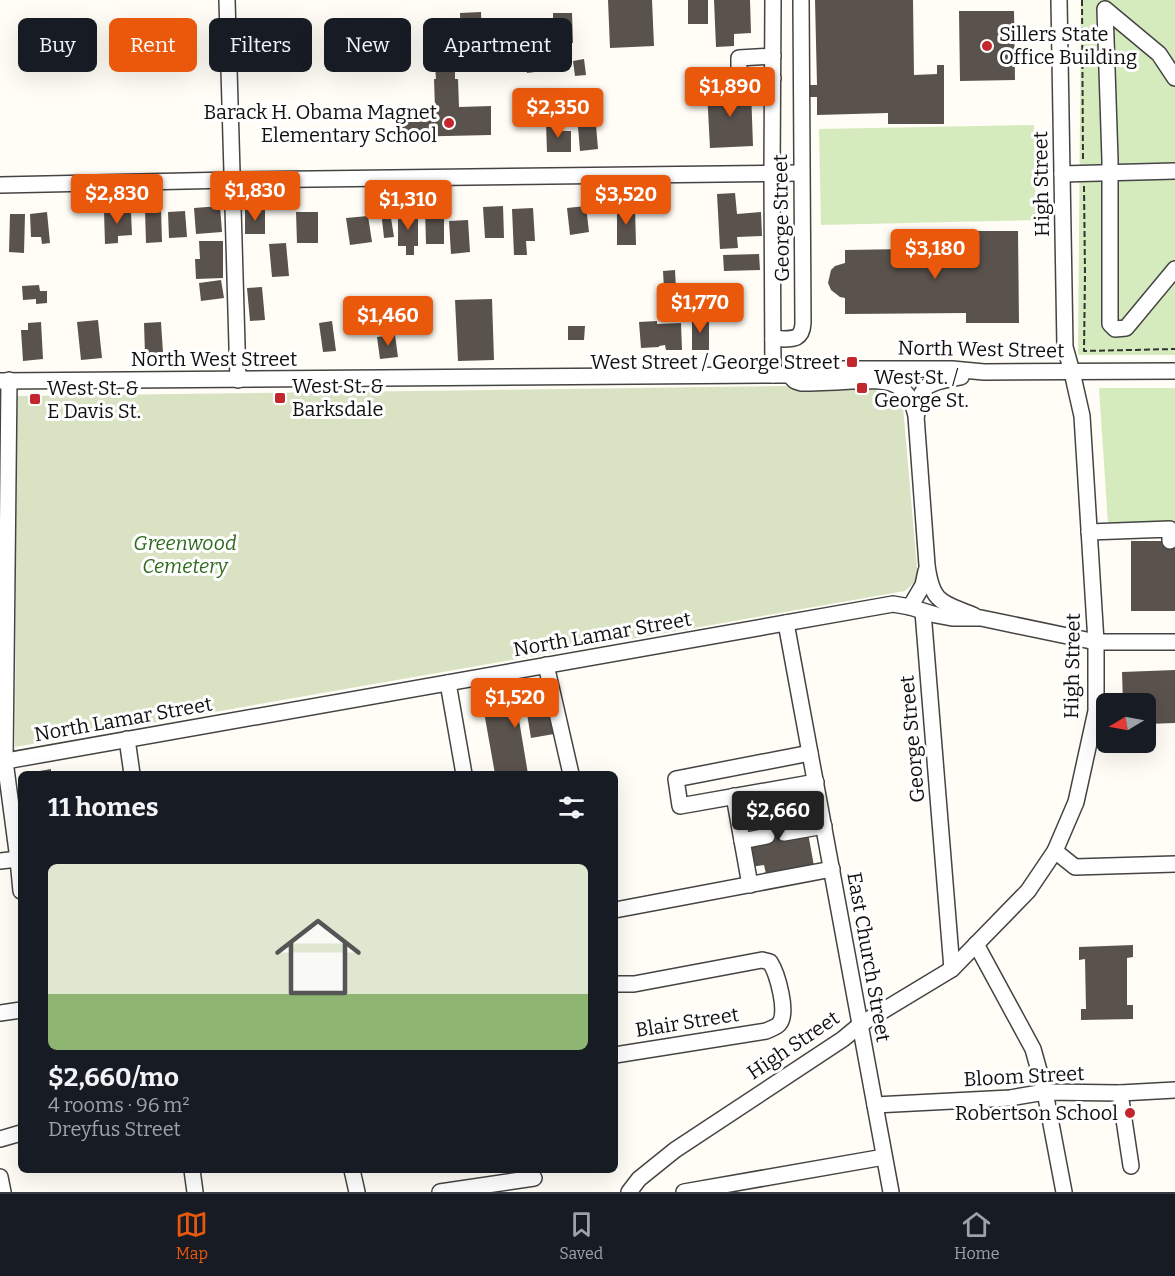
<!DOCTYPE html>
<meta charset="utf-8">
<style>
body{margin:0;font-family:Bitter,serif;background:#242831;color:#f1f3f6;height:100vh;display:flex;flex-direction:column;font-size:22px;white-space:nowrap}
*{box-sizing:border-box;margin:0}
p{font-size:20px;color:#9ea1a6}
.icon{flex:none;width:33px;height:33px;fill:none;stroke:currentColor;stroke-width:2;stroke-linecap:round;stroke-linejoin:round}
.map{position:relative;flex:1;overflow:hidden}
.drawer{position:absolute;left:18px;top:771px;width:600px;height:402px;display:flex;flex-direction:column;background:#171b24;border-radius:9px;box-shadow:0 6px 24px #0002}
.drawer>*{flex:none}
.hud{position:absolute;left:18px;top:18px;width:600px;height:54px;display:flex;gap:12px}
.needle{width:39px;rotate:260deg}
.buttons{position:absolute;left:1096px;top:693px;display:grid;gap:12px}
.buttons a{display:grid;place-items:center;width:60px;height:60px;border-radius:9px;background:#171b24;box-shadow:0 6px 24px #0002;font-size:30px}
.price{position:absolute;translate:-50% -51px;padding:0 14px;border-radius:6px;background:#ea580c;color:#fff;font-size:20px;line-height:39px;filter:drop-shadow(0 2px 3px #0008)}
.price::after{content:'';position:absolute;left:50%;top:36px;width:18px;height:14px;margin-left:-9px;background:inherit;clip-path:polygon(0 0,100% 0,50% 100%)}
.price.active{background:#222;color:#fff}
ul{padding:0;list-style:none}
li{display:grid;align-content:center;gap:12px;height:318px;padding:0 30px}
li span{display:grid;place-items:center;height:186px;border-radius:9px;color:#555}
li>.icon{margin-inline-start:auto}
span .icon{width:108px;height:108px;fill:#fffc;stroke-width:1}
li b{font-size:26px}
h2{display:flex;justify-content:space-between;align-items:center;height:72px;padding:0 30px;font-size:26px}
.chip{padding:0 21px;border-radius:9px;background:#171b24;box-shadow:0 6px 24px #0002;font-size:21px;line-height:54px}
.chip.active{background:#ea580c;color:#fff}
.menu{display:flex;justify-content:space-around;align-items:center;height:84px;border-top:2px solid #363941;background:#171b24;font-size:16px;color:#9ea1a6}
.menu a{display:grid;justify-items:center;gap:3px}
.menu .active{color:#ea580c}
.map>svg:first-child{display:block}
.green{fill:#d5ebbd}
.cemetery{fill:#d9e3c4}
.building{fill:#5a524d}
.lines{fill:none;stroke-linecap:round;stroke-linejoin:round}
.minor-casing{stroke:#444;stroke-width:18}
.path{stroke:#333;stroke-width:2;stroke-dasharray:6 3;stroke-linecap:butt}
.minor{stroke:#fff;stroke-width:15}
.poi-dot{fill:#c4262e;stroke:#fff;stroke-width:2}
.labels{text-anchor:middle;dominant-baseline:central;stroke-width:6;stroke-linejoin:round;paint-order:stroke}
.poi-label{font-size:20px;fill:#111;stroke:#fff;text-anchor:start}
.street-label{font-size:20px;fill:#111;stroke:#fff}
.park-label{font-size:20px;font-style:italic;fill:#2f6b1f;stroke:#fff}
</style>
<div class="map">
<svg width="1175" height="1192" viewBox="0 0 1175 1192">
<rect width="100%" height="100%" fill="#fffdf5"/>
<!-- green -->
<g class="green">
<path d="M1081,0h94v355h-97z"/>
<path d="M1034,125l2,95 -215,5 -2,-96z"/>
<path d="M1099,388h76v136h-67z"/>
</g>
<!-- cemetery -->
<path class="cemetery" d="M868,385l35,22 15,172 -13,12 -890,156 2,-351z"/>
<!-- building -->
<g class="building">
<path d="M608,0h44l2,46 -44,2z"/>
<rect x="688" y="0" width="20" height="24"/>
<path d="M714,0h36l1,33 -17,1v12l-18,1z"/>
<path d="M815,0h98l1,75 23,-1v-9h7v59h-56v-11l-71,2v-18h-7v-12h7z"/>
<path d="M959,11h55l1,69 -55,1z"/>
<path d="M481,12l1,38h-21l-1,-37z"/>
<path d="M553,13h19l1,30h-12l1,8h-9z"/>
<path d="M541,21l1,22 -10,1v6l-16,1 -2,-28z"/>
<path d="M507,24l3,23 -22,2 -3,-22z"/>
<path d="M541,58l1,13 -15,2 -2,-13z"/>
<path d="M584,59l2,16 -11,1 -2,-15z"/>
<path d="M435,66h20v13h3l1,28 32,-1v29l-90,2v-28l34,-1 -1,-29h2z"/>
<path d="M751,89l2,57 -43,2 -3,-57z"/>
<path d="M555,122l1,9h15v21h-24l-1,-29z"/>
<path d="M596,125l2,24 -18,2 -2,-24z"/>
<path d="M735,193l2,21 24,-2 1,24 -25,1 1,11 -18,1 -3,-55z"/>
<path d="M220,206l2,26 -26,2 -2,-26z"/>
<path d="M503,206l1,32h-19l-2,-31z"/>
<path d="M586,206l3,26 -19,3 -3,-27z"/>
<path d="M617,207h18l1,38h-19z"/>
<path d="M533,208l2,33h-9l1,14h-13l-2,-46z"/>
<rect x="245" y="209" width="20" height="25"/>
<path d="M425,209h19v35h-18z"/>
<path d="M145,210h16l1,32 -16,1z"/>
<path d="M104,211h27l1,24 -14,1v7l-13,1z"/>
<path d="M185,211l2,26 -18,1 -1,-26z"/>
<path d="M398,211h20v35h-4v9h-8v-9h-8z"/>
<path d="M47,212l3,31 -8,1 -1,-7h-10l-1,-23z"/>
<path d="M296,212h22v31h-21z"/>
<path d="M10,214h15l-1,39 -15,-1z"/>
<path d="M368,216l4,26 -22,3 -4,-27z"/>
<path d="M391,218l3,19 -10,1 -2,-19z"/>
<path d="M468,220l2,32 -19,2 -2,-33z"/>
<path d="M966,231h52l1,92h-53v-10l-121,1v-16l-5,-1 -9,-7 -3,-7 3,-13 4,-4 10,-3v-13l120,-2z"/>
<path d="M199,241h24v37l-27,1 -1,-20h5z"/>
<path d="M286,243l3,33 -17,1 -3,-33z"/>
<path d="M759,254l1,16 -36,1 -1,-16z"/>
<path d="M675,270l1,19h-12l-1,-18z"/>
<path d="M221,280l3,18 -23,3 -2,-18z"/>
<path d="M39,285l1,6h7v12l-11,1v-5l-13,1 -1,-14z"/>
<path d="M262,287l3,33 -15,1 -3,-33z"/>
<path d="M492,299l2,61 -36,1 -3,-61z"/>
<rect x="692" y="317" width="17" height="33"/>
<path d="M98,320l4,38 -21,2 -4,-38z"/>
<path d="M332,321l4,30 -13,1 -4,-29z"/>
<path d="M657,321v3l24,-1 1,27h-16l-1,-5 -6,1v1l-18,1 -2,-26z"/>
<path d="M41,322l2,37 -20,2 -2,-31h7v-7z"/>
<path d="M161,322l2,31 -18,1 -1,-31z"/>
<path d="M568,326h17l-1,14h-16z"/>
<path d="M395,335l3,22 -18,2 -3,-22z"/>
<rect x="1131" y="541" width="44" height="70"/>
<path d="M1175,670v53l-29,1v-20h-23l-1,-32z"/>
<path d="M546,692l8,42 -23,4 -5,-30 -7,2 -1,-3 -1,1 11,66h-33l-11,-62h3l-2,-12 40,-7v3z"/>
<path d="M51,769v5h-22l-1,-1z"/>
<path d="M793,806l4,21 11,6 6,33 -48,8 -2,-9 -14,2 -4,-20 6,-13 -3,-20z"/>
<path d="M1133,945v12l-6,1v47h6v14l-52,1v-11h5l-1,-50 -6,1v-13z"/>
</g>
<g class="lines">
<!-- minor casing -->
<g class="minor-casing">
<g id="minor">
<path d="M227,0l11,380"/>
<path d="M773,78l-34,1v-21l34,-2"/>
<path d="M1175,78l-16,-24 -54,-45 5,151v164l5,5 11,-1 49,-59"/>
<path d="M1062,174l113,-3"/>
<path d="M0,185l232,-5 569,-7"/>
<path d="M773,339c16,-1 29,4 30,-16l-2,-323"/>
<path d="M773,375l-1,-202 1,-173"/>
<path d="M789,375c6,-5 11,-6 19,-6h144l32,3 191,-1"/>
<path d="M9,380l-4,381 13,98 3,32"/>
<path d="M0,381l773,-6h16l6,6 6,2c17,0 34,-1 51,-2 32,-1 56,-3 64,35l11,149c5,39 15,37 48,51"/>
<path d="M917,414c2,-33 17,-32 44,-37"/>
<path d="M1089,532l81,-3v12"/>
<path d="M910,607l13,-22 3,-14"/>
<path d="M923,612l29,357"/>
<path d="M786,623l105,569"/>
<path d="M546,665l25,109"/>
<path d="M448,683l16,91"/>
<path d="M127,739l5,35"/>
<path d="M810,753l-134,26 4,27 136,-24"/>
<path d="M0,762l893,-158 17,3 26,8 16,3h29l115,24h79"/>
<path d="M734,796l16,89"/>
<path d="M784,833l40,-7"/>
<path d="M742,841l25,-5"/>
<path d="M1055,851l20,16 100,-3"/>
<path d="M0,861l18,-2"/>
<path d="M615,910l217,-41"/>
<path d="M976,944l57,105 12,43 19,100"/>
<path d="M615,984h19l128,-24 8,2c7,11 19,51 9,62 -2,3 -9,5 -13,7l-151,24"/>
<path d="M0,1013l21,-3"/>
<path d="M1120,1093l11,73"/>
<path d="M875,1105l135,-7 35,-6 75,1 55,-3"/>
<path d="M0,1139l21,-6"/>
<path d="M192,1170l3,22"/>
<path d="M352,1170l5,22"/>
<path d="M0,1177l3,15"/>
<path d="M440,1192l94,-14"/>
<path d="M629,1192l10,-13 36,-29 168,-111 18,-15 91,-55 76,-78 27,-40 21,-49 20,-91v-69l-14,-226 -10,-44 -7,-25 -6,-347"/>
<path d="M684,1192l200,-35"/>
</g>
</g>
<!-- path -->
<g class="path">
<path d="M1082,0l1,159"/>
<path d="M1084,186l1,88 -1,77 91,-2"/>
</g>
<!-- minor -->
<use href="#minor" class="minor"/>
</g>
<!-- markers -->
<g class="poi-dot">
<circle cx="987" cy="46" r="6"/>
<circle cx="449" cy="123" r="6"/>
<rect x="846" y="356" width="12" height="12" rx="3"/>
<rect x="856" y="382" width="12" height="12" rx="3"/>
<rect x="274" y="392" width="12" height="12" rx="3"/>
<rect x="29" y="393" width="12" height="12" rx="3"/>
<circle cx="1130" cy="1113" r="6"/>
</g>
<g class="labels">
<!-- poi labels -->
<g class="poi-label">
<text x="999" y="34">Sillers State<tspan x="999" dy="23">Office Building</tspan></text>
<text x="437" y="112" text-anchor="end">Barack H. Obama Magnet<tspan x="437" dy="23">Elementary School</tspan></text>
<text x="840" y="362" text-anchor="end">West Street / George Street</text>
<text x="874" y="377">West St. /<tspan x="874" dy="23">George St.</tspan></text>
<text x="292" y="386">West St. &amp;<tspan x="292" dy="23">Barksdale</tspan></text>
<text x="47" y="388">West St. &amp;<tspan x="47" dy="23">E Davis St.</tspan></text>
<text x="1118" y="1113" text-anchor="end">Robertson School</text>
</g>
<!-- street labels -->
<g class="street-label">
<text transform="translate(1041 184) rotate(-91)">High Street</text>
<text transform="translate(781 218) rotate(-91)">George Street</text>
<text transform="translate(981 349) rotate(1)">North West Street</text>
<text x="214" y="359">North West Street</text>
<text transform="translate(602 634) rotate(-10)">North Lamar Street</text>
<text transform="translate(1072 666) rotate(-89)">High Street</text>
<text transform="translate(123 719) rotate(-10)">North Lamar Street</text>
<text transform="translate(912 739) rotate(-95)">George Street</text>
<text transform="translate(869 957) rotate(80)">East Church Street</text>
<text transform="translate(687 1022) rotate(-9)">Blair Street</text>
<text transform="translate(793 1045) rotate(-34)">High Street</text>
<text transform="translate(1024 1076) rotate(-3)">Bloom Street</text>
</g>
<!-- park labels -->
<g class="park-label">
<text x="185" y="543">Greenwood<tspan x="185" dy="23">Cemetery</tspan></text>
</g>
</g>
</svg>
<div class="buttons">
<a><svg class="needle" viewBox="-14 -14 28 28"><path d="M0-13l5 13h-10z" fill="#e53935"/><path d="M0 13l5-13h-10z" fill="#9ea1a6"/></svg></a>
</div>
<b class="price" style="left:730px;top:118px">$1,890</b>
<b class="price" style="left:558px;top:139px">$2,350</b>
<b class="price" style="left:255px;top:222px">$1,830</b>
<b class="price" style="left:117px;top:225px">$2,830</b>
<b class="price" style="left:626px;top:226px">$3,520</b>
<b class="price" style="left:408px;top:231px">$1,310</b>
<b class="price" style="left:935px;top:280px">$3,180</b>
<b class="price" style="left:700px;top:334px">$1,770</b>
<b class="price" style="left:388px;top:347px">$1,460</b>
<b class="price" style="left:515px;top:729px">$1,520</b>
<b class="price active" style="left:778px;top:842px">$2,660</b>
<div class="hud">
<a class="chip">Buy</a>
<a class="chip active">Rent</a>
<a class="chip">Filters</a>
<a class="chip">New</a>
<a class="chip">Apartment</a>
</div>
<section class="drawer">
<h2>11 homes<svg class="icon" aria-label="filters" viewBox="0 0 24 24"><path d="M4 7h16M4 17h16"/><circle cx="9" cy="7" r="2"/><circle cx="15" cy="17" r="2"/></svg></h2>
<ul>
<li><span style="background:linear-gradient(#dfe7d0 70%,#8fb573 0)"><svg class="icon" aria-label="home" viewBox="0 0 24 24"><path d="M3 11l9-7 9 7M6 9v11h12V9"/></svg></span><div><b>$2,660/mo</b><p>4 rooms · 96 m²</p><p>Dreyfus Street</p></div></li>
</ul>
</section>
</div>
<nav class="menu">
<a class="active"><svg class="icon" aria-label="map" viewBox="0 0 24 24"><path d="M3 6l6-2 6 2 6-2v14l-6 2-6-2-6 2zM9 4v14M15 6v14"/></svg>Map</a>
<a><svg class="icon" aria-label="saved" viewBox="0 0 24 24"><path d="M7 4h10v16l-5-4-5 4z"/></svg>Saved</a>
<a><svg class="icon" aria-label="home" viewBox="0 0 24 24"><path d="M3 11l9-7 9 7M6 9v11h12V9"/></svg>Home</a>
</nav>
